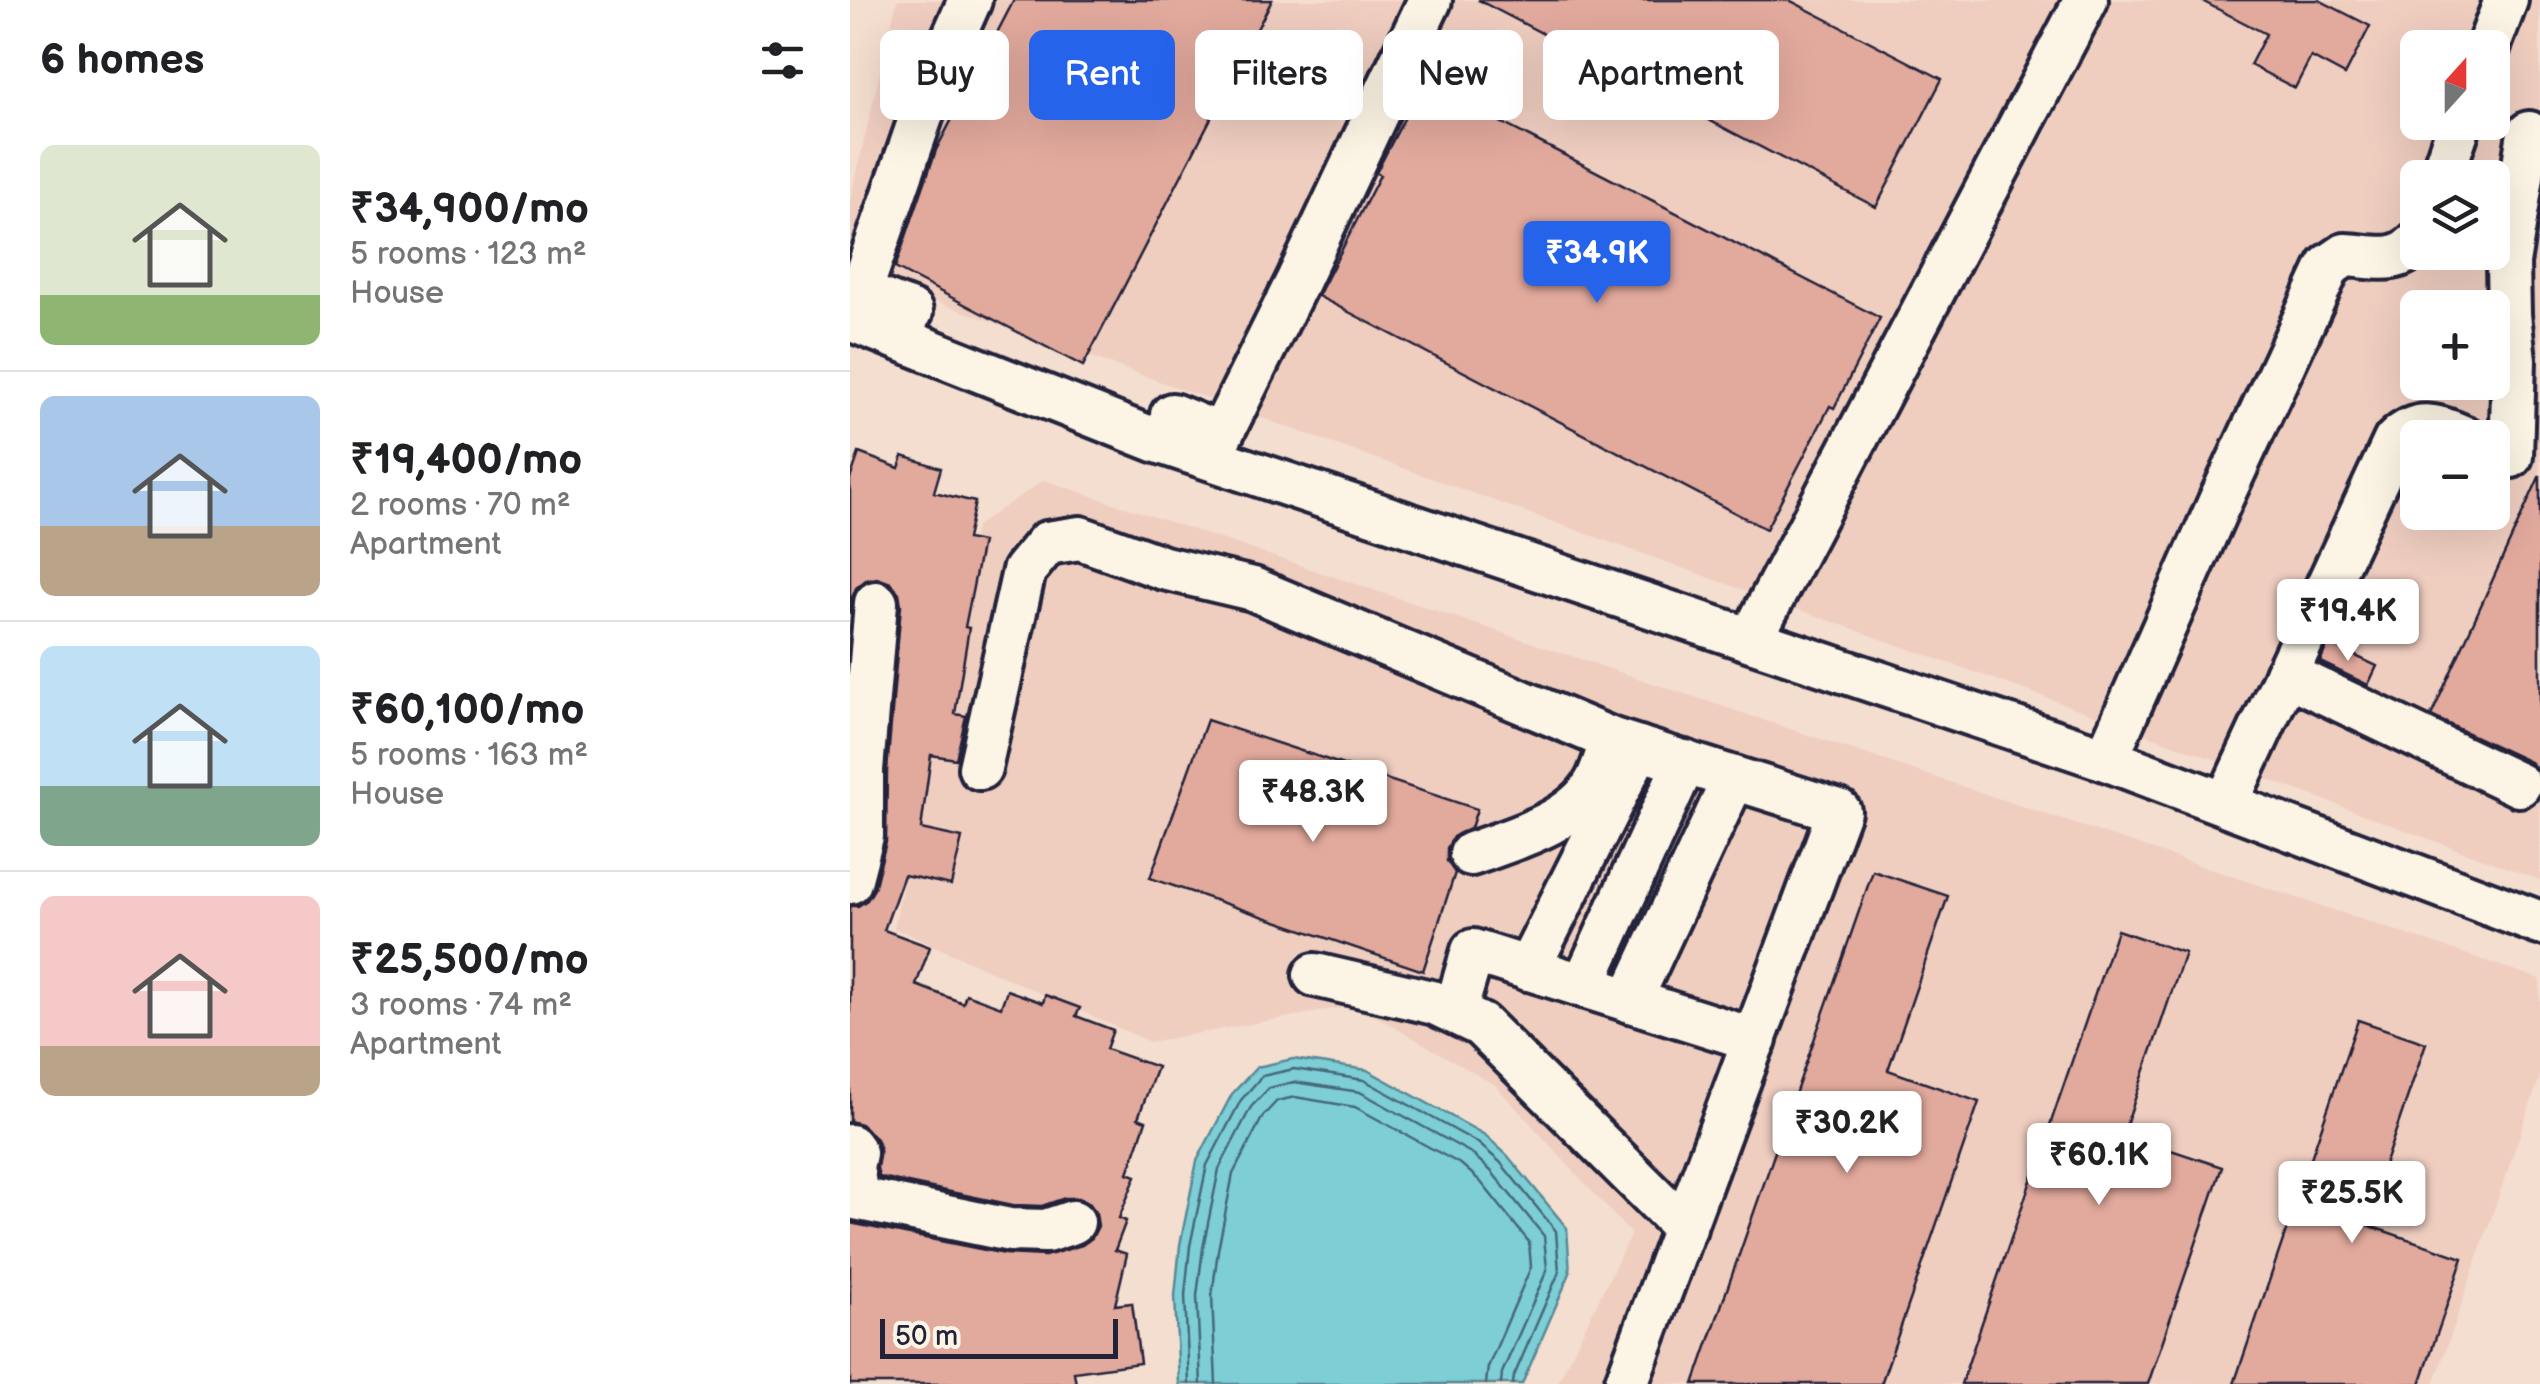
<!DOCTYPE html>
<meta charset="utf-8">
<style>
body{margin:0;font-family:"Balsamiq Sans",sans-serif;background:#f2f2f2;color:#202124;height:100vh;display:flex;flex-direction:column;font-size:38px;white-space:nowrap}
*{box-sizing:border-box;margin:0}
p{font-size:32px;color:#757577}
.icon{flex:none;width:55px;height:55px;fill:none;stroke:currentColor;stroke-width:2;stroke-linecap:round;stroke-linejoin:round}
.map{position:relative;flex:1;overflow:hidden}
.drawer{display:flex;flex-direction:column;background:#fff;width:850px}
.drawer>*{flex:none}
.guide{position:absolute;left:30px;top:30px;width:950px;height:90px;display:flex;gap:20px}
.needle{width:65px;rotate:21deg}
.fabs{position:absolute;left:1550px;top:30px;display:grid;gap:20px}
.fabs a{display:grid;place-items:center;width:110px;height:110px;border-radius:15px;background:#fff;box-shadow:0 10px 40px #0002;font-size:50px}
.scale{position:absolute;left:30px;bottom:25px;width:238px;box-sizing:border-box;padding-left:10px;border:5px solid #22223b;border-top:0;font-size:28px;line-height:35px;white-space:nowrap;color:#22223b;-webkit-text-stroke:8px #fcf5e5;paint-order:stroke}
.price{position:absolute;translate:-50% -85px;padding:0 22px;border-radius:10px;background:#fff;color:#222;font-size:32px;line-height:65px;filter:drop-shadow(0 2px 5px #0008)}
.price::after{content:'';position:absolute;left:50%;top:60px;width:30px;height:22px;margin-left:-15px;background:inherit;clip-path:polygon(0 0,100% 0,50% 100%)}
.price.active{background:#2563eb;color:#fff}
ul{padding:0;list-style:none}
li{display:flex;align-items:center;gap:30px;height:250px;padding:0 40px}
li+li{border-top:2px solid #e0e0e0}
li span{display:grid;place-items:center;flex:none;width:280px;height:200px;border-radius:15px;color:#555}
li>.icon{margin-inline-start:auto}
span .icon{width:120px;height:120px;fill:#fffc;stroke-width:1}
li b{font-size:42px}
h2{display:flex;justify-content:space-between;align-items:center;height:120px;padding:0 40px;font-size:42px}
.chip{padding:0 35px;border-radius:15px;background:#fff;box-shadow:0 10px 40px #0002;font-size:35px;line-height:90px}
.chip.active{background:#2563eb;color:#fff}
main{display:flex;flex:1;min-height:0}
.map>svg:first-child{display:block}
.built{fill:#efcec0;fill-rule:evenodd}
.water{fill:#7dced5;stroke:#598997;stroke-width:2.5}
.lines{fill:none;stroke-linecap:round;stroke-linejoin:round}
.shore{stroke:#466779;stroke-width:2.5}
.building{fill:#e2a99d;stroke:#22223b;stroke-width:2.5}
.minor-casing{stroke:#22223b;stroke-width:50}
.minor{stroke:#fcf5e5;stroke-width:42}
</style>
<main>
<section class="drawer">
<h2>6 homes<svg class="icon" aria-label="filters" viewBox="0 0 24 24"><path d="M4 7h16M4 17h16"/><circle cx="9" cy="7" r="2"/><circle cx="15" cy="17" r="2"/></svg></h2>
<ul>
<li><span style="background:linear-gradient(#dfe7d0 75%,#8fb573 0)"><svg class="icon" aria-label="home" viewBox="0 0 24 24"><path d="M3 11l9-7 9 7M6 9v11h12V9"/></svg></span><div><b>₹34,900/mo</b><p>5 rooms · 123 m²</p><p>House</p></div></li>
<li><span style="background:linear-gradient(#a9c7e8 65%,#b9a48a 0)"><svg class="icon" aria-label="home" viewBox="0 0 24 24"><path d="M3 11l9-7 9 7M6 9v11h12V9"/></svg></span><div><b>₹19,400/mo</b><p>2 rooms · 70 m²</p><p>Apartment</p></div></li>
<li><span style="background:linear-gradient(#bfe0f5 70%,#7fa58c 0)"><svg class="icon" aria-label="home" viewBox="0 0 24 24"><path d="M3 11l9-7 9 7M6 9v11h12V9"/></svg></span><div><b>₹60,100/mo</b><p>5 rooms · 163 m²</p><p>House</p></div></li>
<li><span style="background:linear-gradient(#f6c9c9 75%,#b9a48a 0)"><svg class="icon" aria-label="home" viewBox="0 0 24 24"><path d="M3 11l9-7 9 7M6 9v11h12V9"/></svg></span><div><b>₹25,500/mo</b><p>3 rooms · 74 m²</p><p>Apartment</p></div></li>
</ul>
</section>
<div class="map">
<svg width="1690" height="1384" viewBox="0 0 1690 1384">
<rect width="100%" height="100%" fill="#f4decf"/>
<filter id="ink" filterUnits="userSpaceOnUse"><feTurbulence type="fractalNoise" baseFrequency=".01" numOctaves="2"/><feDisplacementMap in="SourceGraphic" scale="20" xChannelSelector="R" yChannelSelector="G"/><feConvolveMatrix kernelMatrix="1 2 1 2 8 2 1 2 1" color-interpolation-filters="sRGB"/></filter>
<g filter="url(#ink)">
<!-- built -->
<g class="built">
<path d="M47,0h1643v880l-451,-167 -1239,-442v-71zM1568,48h74v74h-74zM1568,178h74v74h-74zM1568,308h74v74h-74zM1568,438h74v74h-74z"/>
<path d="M194,480l1496,499v97l-106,308h-877l74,-150 -136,-149 -139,-80 -206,37 -256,-114 82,-402z"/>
</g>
<!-- water -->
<path class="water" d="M443,1059l74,11 118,65 22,20 60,73 3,45 -48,111h-343l-4,-88 5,-51 17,-84 35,-67 25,-27z"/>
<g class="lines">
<!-- shore -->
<g class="shore">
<path d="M339,1384l-4,-89 5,-49 17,-81 34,-65 21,-24 32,-7 70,11 114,63 22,19 56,69 3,41 -45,104 -1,8"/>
<path d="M351,1384l-4,-88 6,-48 16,-79 32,-62 18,-19 25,-6 66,10 111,61 20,18 53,65 3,34 -45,103 -1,11"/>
<path d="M366,1384l-4,-88 6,-46 15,-76 30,-58 14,-15 18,-4 60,10 107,58 18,16 49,61 2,25 -43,100 -2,17"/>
</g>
</g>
<!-- building -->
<g class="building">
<path d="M164,0h258l-189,366 -188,-98 41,-118z"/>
<path d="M628,0h311l153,79 -66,128z"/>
<path d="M1350,0h119l51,26 -25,49 -34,-18 -16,31 -45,-23 16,-31z"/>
<path d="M573,82l457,236 -46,90 -4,-2 -64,123 -448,-233 62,-121 -4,-2z"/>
<path d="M9,453l40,15 4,-12 38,12 -7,24 41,10 -8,37 15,3 -17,85 4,1 -14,86 11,2 -10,43 -25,-4 -10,74 41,9 -11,47 -47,-10 -20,55 46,17 -14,38 47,18 3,-9 35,13 6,-17 36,13 2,-8 35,13 -4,8 37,14 -7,19 51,18 -19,51 8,3 -18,52 8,3 -17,42 7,3 -11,29 12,4 -12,51 17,-2 8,60 -66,9 2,12h-226v-161l155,31 40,2 37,-11 10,-7 6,-12 -2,-13 -6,-9 -11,-6h-14l-23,8 -29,-1 -134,-28 -2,-9 3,-19 -4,-10 -15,-15 -11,-3v-212l1,-3h7l9,-6 7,-11 12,-47 1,-71 14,-166 -2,-12 -8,-10 -14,-5 -11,2 -10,8 -5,13 -1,13v-135z"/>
<path d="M1690,475v297l-10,-10 -99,-46z"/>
<path d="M1478,643l49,23 -9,19 -48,-23z"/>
<path d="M357,720l270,89 -6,19 -18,9 -6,11v13l8,12 -32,98 -273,-93z"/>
<path d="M1023,871l75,25 -60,174 91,32 -98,282h-187z"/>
<path d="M1267,930l68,23 -62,181 99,33 -74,217h-187z"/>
<path d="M1508,1020l68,23 -62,181 99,34 -43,126h-186z"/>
</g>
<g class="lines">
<!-- minor casing -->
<g class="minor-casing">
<g id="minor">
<path d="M1638,48l18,-48"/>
<path d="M1591,178l19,-56"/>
<path d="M61,312l-51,-20 71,-204 39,-88"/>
<path d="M0,319l305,121 951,319 434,164"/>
<path d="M322,415l49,20 77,-155 132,-280"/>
<path d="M1661,456l3,-96 -5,-45 -1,-52 21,-130"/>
<path d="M901,639l335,-639"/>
<path d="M1436,674l233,111"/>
<path d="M1256,759l115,-260 108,-233 16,-11c29,1 50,11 73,-13"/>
<path d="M130,768l44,-197 23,-28 33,-5 84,30 89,21 360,151 226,71 -213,573"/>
<path d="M1376,804l169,-363c23,-23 42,-15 70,-3"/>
<path d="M621,854c41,-15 102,-31 125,-72 5,-9 8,-20 12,-30"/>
<path d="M0,882l12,-46v-66l14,-167"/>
<path d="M678,969l111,-221"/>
<path d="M465,975l120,28 46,22 204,203"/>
<path d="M733,986l102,-224"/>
<path d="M780,1001l104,-223"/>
<path d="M605,1012l18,-61 282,89"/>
<path d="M0,1146l5,7 -3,14 5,30"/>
<path d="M0,1197l160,33 36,1 27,-9"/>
</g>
</g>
<!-- minor -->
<use href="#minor" class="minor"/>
</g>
</g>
</svg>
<div class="fabs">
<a><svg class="needle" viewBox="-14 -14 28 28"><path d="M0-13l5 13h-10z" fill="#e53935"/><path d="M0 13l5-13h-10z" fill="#757577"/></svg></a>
<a><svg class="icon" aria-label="layers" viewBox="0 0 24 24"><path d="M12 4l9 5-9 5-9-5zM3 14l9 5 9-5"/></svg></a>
<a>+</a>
<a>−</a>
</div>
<div class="scale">50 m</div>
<b class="price active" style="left:747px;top:306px">₹34.9K</b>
<b class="price" style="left:1498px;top:664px">₹19.4K</b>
<b class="price" style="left:463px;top:845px">₹48.3K</b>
<b class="price" style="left:997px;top:1176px">₹30.2K</b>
<b class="price" style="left:1249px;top:1208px">₹60.1K</b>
<b class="price" style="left:1502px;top:1246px">₹25.5K</b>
<div class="guide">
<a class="chip">Buy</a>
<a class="chip active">Rent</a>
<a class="chip">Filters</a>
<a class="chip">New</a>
<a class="chip">Apartment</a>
</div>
</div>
</main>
